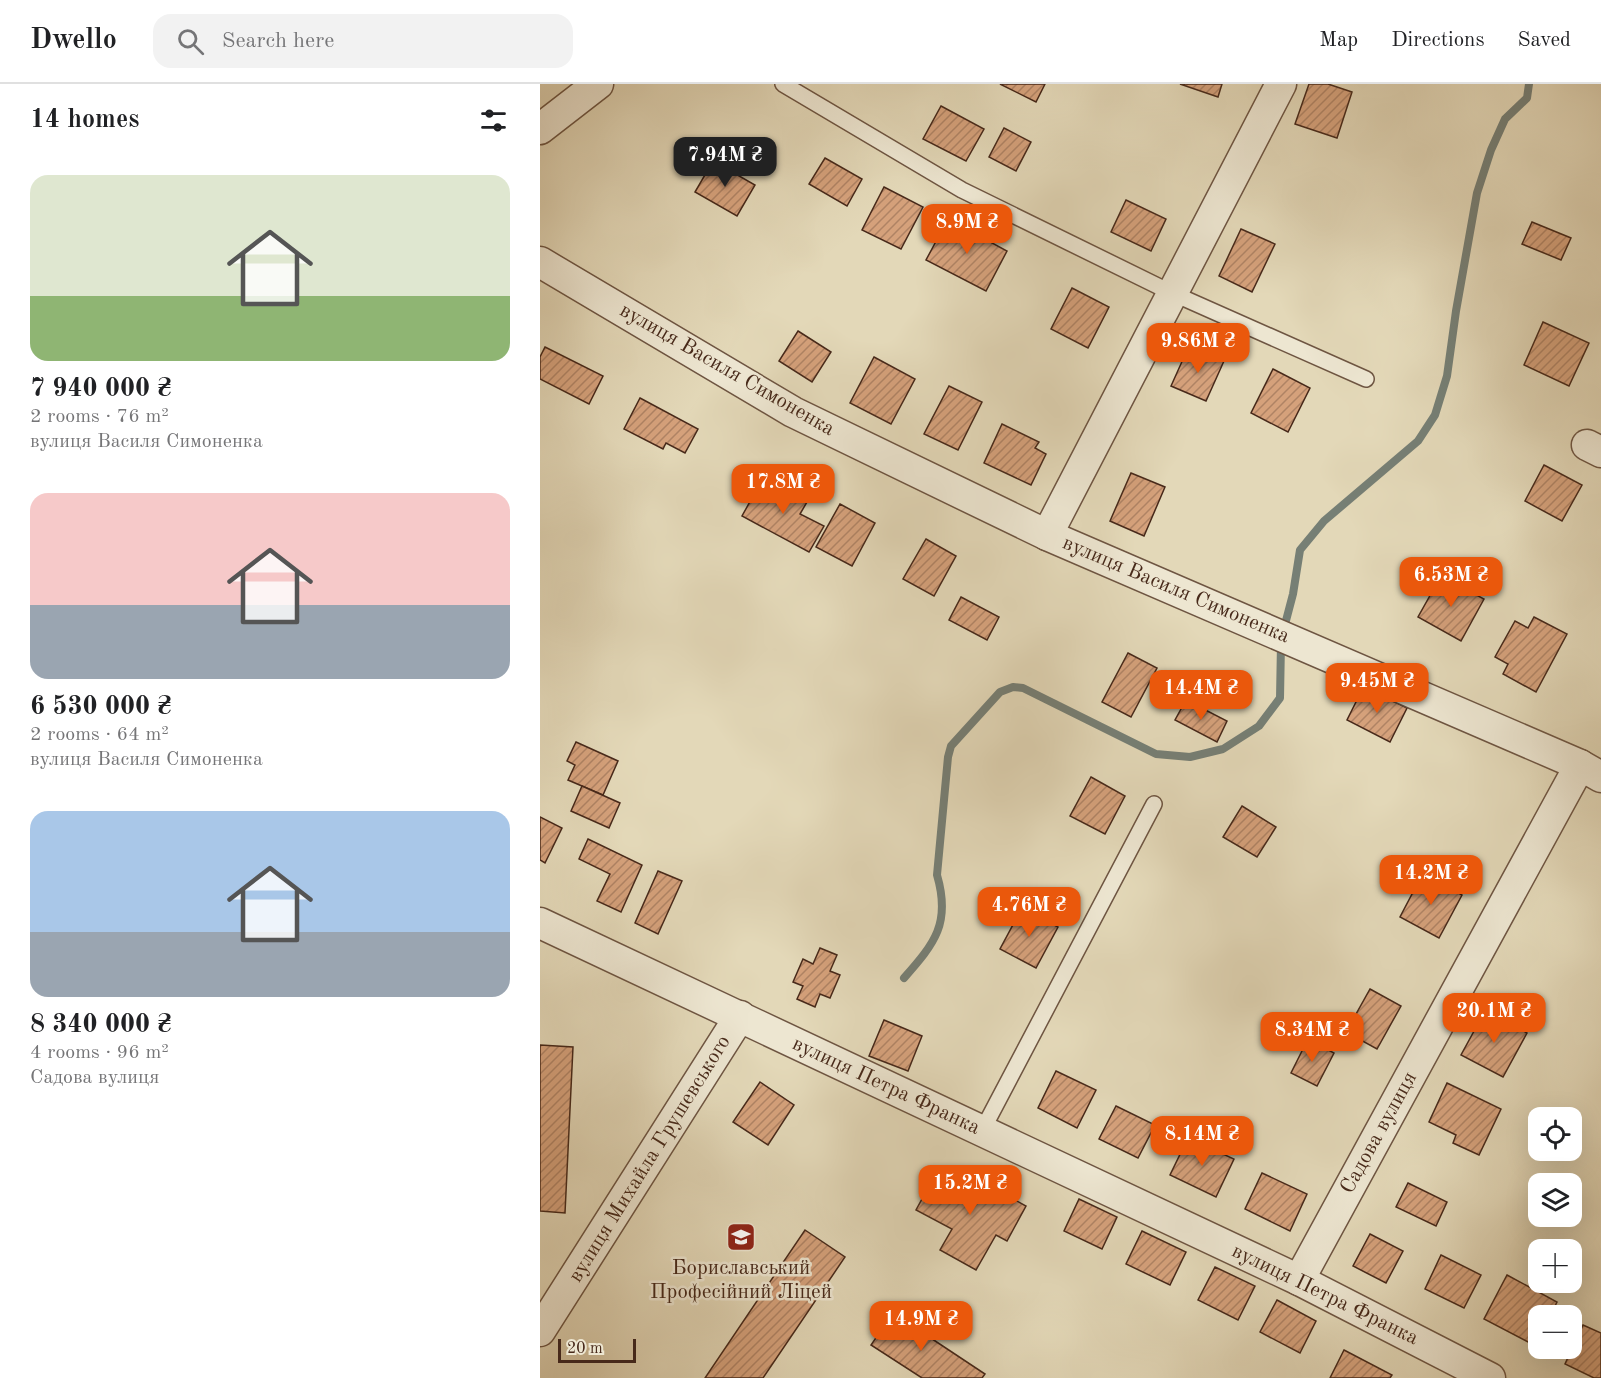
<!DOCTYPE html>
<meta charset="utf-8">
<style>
body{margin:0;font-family:"Old Standard TT",serif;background:#f2f2f2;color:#202124;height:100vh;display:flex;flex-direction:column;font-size:22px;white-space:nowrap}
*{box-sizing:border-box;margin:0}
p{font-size:20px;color:#757577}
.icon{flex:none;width:33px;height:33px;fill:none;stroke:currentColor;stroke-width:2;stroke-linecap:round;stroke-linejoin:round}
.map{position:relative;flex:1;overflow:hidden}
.details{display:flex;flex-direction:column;background:#fff;width:540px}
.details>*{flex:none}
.fabs{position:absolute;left:988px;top:1023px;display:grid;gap:12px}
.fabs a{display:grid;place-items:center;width:54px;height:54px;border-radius:12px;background:#fff;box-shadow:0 6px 24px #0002;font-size:30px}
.scale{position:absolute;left:18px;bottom:15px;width:78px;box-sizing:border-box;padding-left:6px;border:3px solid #47291a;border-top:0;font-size:16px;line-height:21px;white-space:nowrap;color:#47291a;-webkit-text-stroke:4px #ede6d1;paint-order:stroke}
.price{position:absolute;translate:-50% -51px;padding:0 14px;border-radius:12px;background:#ea580c;color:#fff;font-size:20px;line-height:39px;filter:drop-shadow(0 2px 3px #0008)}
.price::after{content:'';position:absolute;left:50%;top:36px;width:18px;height:14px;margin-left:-9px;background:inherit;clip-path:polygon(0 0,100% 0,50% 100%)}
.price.selected{background:#222;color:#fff}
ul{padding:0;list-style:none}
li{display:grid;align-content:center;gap:12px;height:318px;padding:0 30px}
li span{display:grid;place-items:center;height:186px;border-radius:18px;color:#555}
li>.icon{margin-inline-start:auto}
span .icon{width:108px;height:108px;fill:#fffc;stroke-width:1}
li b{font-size:26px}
h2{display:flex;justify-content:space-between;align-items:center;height:72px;padding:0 30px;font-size:26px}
header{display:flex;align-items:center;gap:36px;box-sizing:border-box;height:84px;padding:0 30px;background:#fff;border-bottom:2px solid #e0e0e0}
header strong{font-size:28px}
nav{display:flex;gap:33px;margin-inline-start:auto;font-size:21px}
.search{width:420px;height:54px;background:#f2f2f2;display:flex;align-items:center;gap:15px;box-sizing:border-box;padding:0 21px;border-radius:18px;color:#757577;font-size:22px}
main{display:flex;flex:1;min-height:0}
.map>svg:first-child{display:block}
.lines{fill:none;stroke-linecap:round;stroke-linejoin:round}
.stream{stroke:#767f75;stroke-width:8}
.building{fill:url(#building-hatch);stroke:#47291a;stroke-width:1.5}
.lane-casing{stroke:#6e5542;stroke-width:18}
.street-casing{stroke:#6e5542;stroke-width:33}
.lane{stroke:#ede6d1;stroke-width:15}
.street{stroke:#ede6d1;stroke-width:30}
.labels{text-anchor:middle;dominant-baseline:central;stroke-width:5;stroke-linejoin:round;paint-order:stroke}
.street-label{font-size:21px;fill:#47291a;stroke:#ede6d1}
.poi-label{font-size:21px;fill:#47291a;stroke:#ede6d1}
</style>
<header>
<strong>Dwello</strong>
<div class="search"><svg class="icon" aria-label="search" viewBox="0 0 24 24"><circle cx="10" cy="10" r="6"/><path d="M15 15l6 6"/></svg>Search here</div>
<nav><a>Map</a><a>Directions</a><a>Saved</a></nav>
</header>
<main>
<section class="details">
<h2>14 homes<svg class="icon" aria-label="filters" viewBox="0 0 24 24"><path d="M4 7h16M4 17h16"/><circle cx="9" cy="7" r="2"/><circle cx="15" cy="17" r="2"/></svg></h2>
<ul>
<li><span style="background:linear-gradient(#dfe7d0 65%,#8fb573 0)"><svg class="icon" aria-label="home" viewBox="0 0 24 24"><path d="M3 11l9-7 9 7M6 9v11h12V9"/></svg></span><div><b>7 940 000 ₴</b><p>2 rooms · 76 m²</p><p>вулиця Василя Симоненка</p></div></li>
<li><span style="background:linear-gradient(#f6c9c9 60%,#9aa5b1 0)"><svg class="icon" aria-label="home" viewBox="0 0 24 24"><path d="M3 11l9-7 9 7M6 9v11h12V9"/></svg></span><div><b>6 530 000 ₴</b><p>2 rooms · 64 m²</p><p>вулиця Василя Симоненка</p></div></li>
<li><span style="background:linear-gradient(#a9c7e8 65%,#9aa5b1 0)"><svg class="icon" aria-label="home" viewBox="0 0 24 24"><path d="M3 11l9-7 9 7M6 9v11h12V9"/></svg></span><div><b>8 340 000 ₴</b><p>4 rooms · 96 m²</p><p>Садова вулиця</p></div></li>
</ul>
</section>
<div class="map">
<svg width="1061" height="1294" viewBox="0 0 1061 1294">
<defs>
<pattern id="building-hatch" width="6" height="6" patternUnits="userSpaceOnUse" patternTransform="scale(1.5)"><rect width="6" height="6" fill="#d5a17b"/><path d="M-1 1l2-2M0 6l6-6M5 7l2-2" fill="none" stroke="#af8364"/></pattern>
</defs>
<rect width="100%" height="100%" fill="#e3d8b8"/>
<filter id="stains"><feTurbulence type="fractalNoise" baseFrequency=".00333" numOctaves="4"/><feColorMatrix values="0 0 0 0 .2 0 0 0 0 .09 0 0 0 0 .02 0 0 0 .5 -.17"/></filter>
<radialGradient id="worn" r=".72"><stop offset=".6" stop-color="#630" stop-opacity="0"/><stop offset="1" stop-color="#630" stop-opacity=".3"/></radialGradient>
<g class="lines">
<!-- stream -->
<g class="stream">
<path d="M743,548l10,-38 7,-44 24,-29 94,-80 17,-26 12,-39 9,-65 21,-118 14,-43 14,-31 22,-21 2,-14"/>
<path d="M364,894c31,-35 47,-55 33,-103l11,-118 3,-11 49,-54 13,-5 10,1 133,66 34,3 33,-8 36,-23 21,-28 1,-55"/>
</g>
</g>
<!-- building -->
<g class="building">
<path d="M460,0h45l-9,18z"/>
<path d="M640,0h42l-4,13z"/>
<path d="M769,0h19l24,8 -15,46 -42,-14z"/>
<path d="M401,22l43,23 -18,32 -43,-22z"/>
<path d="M464,44l27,14 -15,29 -27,-14z"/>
<path d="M285,74l37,21 -15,27 -38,-22z"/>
<path d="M173,77l42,24 -18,31 -42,-24z"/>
<path d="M344,103l39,20 -22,42 -39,-19z"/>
<path d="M586,116l40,19 -15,32 -40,-19z"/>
<path d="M408,135l59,32 -21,40 -60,-31z"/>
<path d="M992,138l39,16 -10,22 -39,-16z"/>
<path d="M701,145l34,15 -23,48 -33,-16z"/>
<path d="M532,204l37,19 -21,41 -37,-19z"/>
<path d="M1003,238l46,21 -20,43 -45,-21z"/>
<path d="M258,247l33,21 -19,30 -33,-21z"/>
<path d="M649,262l35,15 -18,40 -35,-15z"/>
<path d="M5,263l58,29 -14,28 -49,-25v-22z"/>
<path d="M334,273l41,22 -24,45 -41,-21z"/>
<path d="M733,285l37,19 -22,44 -37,-19z"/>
<path d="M409,302l33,16 -24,48 -34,-16z"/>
<path d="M100,314l58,31 -13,24 -19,-10 -3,6 -39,-20z"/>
<path d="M462,340l37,18 -4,6 11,6 -15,31 -47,-22z"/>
<path d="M1004,381l38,20 -20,36 -37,-20z"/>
<path d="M591,389l34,14 -21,49 -34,-15z"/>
<path d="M223,394l44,24 -7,12 24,12 -15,26 -67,-36z"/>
<path d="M300,420l35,19 -23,43 -36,-19z"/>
<path d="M386,455l30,17 -22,40 -31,-17z"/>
<path d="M901,492l43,23 -23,42 -43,-24z"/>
<path d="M421,513l38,20 -12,23 -38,-20z"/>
<path d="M994,533l33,17 -31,58 -33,-18 5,-10 -13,-7 20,-36 13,7z"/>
<path d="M588,569l29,15 -26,49 -29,-15z"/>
<path d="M824,602l43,22 -17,34 -43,-22z"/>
<path d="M646,616l41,21 -10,21 -42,-22z"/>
<path d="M36,658l42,19 -15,34 -35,-15 7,-15 -8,-4z"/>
<path d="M551,693l34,19 -20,38 -35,-18z"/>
<path d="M42,702l38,17 -11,25 -38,-17z"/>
<path d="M702,722l34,21 -19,30 -34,-20z"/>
<path d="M0,733l22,11 -17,35 -5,-3z"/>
<path d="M48,755l54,26 -21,47 -24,-11 13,-27 -31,-15z"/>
<path d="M118,787l24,10 -24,53 -23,-11z"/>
<path d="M883,789l39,22 -23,43 -39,-21z"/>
<path d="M482,824l36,19 -22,41 -36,-19z"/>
<path d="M280,864l17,7 -7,16 10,4 -10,23 -10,-4 -5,13 -18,-8 6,-13 -10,-4 10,-23 10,5z"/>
<path d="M830,905l31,17 -24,43 -31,-17z"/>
<path d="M945,927l42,22 -24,44 -42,-22z"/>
<path d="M344,936l38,16 -14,35 -39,-15z"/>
<path d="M768,955l26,14 -17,33 -26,-13z"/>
<path d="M0,961l33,2 -8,166 -25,-2z"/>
<path d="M516,987l40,19 -19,38 -39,-20z"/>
<path d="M220,998l34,23 -26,40 -35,-23z"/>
<path d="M907,999l54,26 -22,46 -26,-12 3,-8 -27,-13z"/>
<path d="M576,1022l39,19 -17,33 -39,-19z"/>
<path d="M648,1054l46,21 -18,38 -46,-22z"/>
<path d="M399,1084l43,24 4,-8 40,22 -19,35 -11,-6 -20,35 -36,-20 12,-21 -36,-19z"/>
<path d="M722,1089l45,21 -17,37 -45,-22z"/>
<path d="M868,1099l39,19 -11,24 -40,-19z"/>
<path d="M539,1115l38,18 -15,32 -38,-18z"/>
<path d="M265,1146l40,27 -82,121h-58z"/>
<path d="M602,1147l44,21 -16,33 -44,-21z"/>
<path d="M830,1150l33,17 -17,32 -33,-17z"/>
<path d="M901,1171l40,20 -17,33 -39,-19z"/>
<path d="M675,1183l40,19 -17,34 -40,-20z"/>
<path d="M967,1191l50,27 -7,14h-11v19l-5,10 -50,-26z"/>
<path d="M737,1216l39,21 -16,32 -40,-21z"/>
<path d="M353,1229l92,61 -3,4h-60l-51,-33z"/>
<path d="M1043,1241l18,8v45h-7l-29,-14z"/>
<path d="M804,1266l48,25 -2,3h-60z"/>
</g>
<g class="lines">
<!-- lane casing -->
<g class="lane-casing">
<g id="lane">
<path d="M243,0l179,106 210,103 194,86"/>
<path d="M442,1047l172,-327"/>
</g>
</g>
<!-- street casing -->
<g class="street-casing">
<g id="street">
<path d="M0,45l58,-45"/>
<path d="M0,178l253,150 254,123 533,230 21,12"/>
<path d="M1047,361l14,7"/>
<path d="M507,451l234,-451"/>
<path d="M0,839l759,357 191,98"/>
<path d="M759,1196l281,-515"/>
<path d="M0,1247l200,-315"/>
</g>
</g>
<!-- lane -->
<use href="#lane" class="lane"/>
<!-- street -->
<use href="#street" class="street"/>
</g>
<!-- icons -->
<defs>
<g id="university-square" transform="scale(1.5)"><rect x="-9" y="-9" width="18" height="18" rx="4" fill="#8f2418" stroke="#ede6d1"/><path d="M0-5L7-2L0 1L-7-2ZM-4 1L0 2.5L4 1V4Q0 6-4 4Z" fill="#fff"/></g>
</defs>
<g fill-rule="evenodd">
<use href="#university-square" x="201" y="1153"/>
</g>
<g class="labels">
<!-- street labels -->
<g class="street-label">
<text transform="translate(187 286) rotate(30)">вулиця Василя Симоненка</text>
<text transform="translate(636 506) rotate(23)">вулиця Василя Симоненка</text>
<text transform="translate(346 1002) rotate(25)">вулиця Петра Франка</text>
<text transform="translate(839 1049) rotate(-61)">Садова вулиця</text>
<text transform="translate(110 1075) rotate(-58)">вулиця Михайла Грушевського</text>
<text transform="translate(785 1211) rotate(26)">вулиця Петра Франка</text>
</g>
<!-- poi labels -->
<g class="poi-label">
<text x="201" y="1184">Бориславський<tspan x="201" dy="24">Професійний Ліцей</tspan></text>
</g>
</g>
<rect width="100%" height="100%" filter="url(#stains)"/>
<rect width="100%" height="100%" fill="url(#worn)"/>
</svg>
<div class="fabs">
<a><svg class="icon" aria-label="locate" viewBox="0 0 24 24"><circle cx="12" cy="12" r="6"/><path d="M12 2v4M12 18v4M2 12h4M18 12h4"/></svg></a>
<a><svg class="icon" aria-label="layers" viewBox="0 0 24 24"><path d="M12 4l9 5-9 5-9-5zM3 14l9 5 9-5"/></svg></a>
<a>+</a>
<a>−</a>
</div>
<div class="scale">20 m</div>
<b class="price selected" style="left:185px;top:104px">7.94M ₴</b>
<b class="price" style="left:427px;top:171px">8.9M ₴</b>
<b class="price" style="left:658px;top:290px">9.86M ₴</b>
<b class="price" style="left:243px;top:431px">17.8M ₴</b>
<b class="price" style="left:911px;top:524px">6.53M ₴</b>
<b class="price" style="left:837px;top:630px">9.45M ₴</b>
<b class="price" style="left:661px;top:637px">14.4M ₴</b>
<b class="price" style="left:891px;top:822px">14.2M ₴</b>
<b class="price" style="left:489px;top:854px">4.76M ₴</b>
<b class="price" style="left:954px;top:960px">20.1M ₴</b>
<b class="price" style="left:772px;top:979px">8.34M ₴</b>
<b class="price" style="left:662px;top:1083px">8.14M ₴</b>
<b class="price" style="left:430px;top:1132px">15.2M ₴</b>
<b class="price" style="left:381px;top:1268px">14.9M ₴</b>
</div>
</main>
